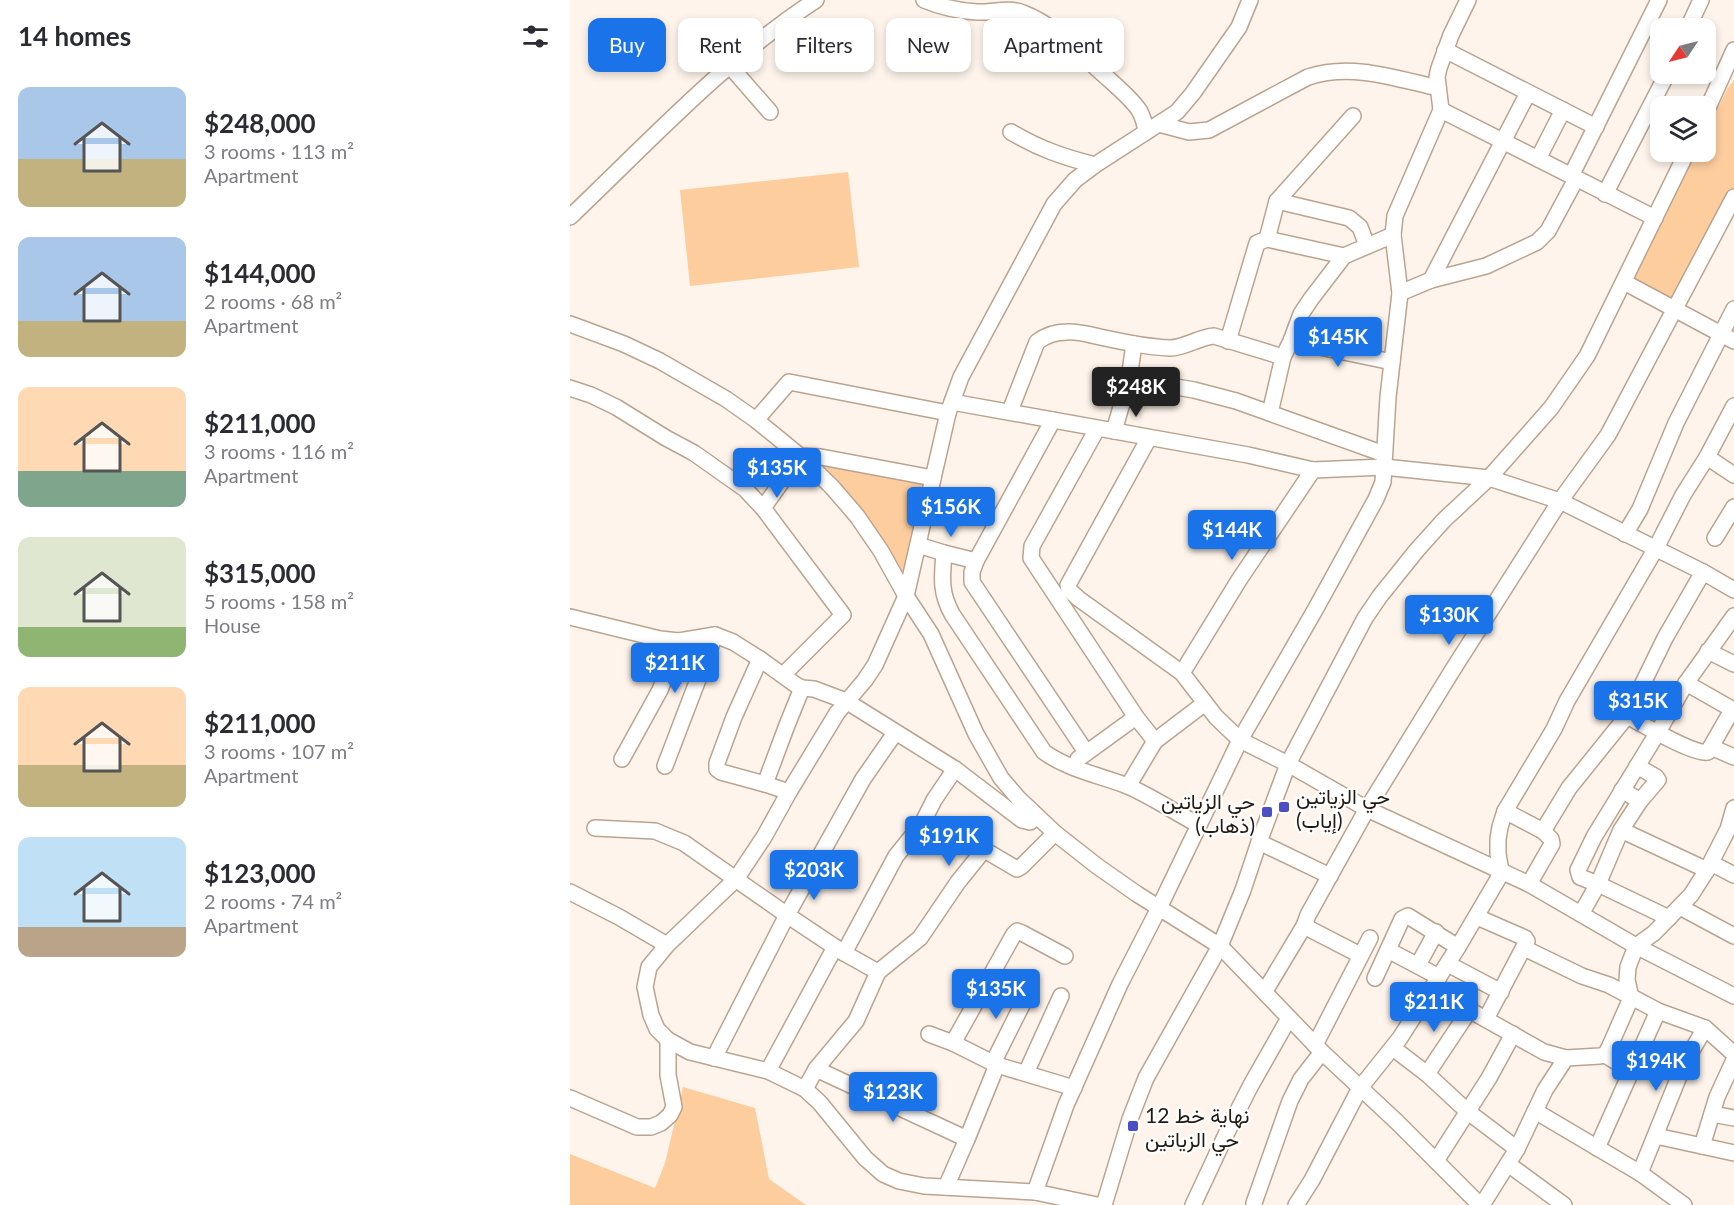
<!DOCTYPE html>
<meta charset="utf-8">
<style>
body{margin:0;font-family:Lato,Vazirmatn,sans-serif;background:#f2f2f3;color:#2b2b33;height:100vh;display:flex;flex-direction:column;font-size:22px;white-space:nowrap}
*{box-sizing:border-box;margin:0}
p{font-size:20px;color:#7c7c81}
.icon{flex:none;width:33px;height:33px;fill:none;stroke:currentColor;stroke-width:2;stroke-linecap:round;stroke-linejoin:round}
.map{position:relative;flex:1;overflow:hidden}
.drawer{display:flex;flex-direction:column;background:#fff;width:570px}
.drawer>*{flex:none}
.guide{position:absolute;left:18px;top:18px;width:570px;height:54px;display:flex;gap:12px}
.needle{width:39px;rotate:235deg}
.controls{position:absolute;left:1080px;top:18px;display:grid;gap:12px}
.controls a{display:grid;place-items:center;width:66px;height:66px;border-radius:12px;background:#fff;box-shadow:0 3px 9px #0003;font-size:30px}
.price{position:absolute;translate:-50% -51px;padding:0 14px;border-radius:6px;background:#1a73e8;color:#fff;font-size:20px;line-height:39px;filter:drop-shadow(0 2px 3px #0008)}
.price::after{content:'';position:absolute;left:50%;top:36px;width:18px;height:14px;margin-left:-9px;background:inherit;clip-path:polygon(0 0,100% 0,50% 100%)}
.price.active{background:#222;color:#fff}
ul{padding:0;list-style:none}
li{display:flex;align-items:center;gap:18px;height:150px;padding:0 18px}
li span{display:grid;place-items:center;flex:none;width:168px;height:120px;border-radius:12px;color:#555}
li>.icon{margin-inline-start:auto}
span .icon{width:72px;height:72px;fill:#fffc;stroke-width:1}
li b{font-size:26px}
h2{display:flex;justify-content:space-between;align-items:center;height:72px;padding:0 18px;font-size:26px}
.tag{padding:0 21px;border-radius:12px;background:#fff;box-shadow:0 3px 9px #0003;font-size:21px;line-height:54px}
.tag.active{background:#1a73e8;color:#fff}
main{display:flex;flex:1;min-height:0}
.map>svg:first-child{display:block}
.green{fill:#fdcd9e}
.lines{fill:none;stroke-linecap:round;stroke-linejoin:round}
.minor-casing{stroke:#baa48f;stroke-width:18}
.minor{stroke:#fff;stroke-width:15}
.poi-dot{fill:#4a4fc5;stroke:#fff;stroke-width:2}
.labels{text-anchor:middle;dominant-baseline:central;stroke-width:4.5;stroke-linejoin:round;paint-order:stroke}
.poi-label{font-size:21px;fill:#231a12;stroke:#fff;text-anchor:start}
</style>
<main>
<section class="drawer">
<h2>14 homes<svg class="icon" aria-label="filters" viewBox="0 0 24 24"><path d="M4 7h16M4 17h16"/><circle cx="9" cy="7" r="2"/><circle cx="15" cy="17" r="2"/></svg></h2>
<ul>
<li><span style="background:linear-gradient(#a9c7e8 60%,#c2b280 0)"><svg class="icon" aria-label="home" viewBox="0 0 24 24"><path d="M3 11l9-7 9 7M6 9v11h12V9"/></svg></span><div><b>$248,000</b><p>3 rooms · 113 m²</p><p>Apartment</p></div></li>
<li><span style="background:linear-gradient(#a9c7e8 70%,#c2b280 0)"><svg class="icon" aria-label="home" viewBox="0 0 24 24"><path d="M3 11l9-7 9 7M6 9v11h12V9"/></svg></span><div><b>$144,000</b><p>2 rooms · 68 m²</p><p>Apartment</p></div></li>
<li><span style="background:linear-gradient(#ffd9b3 70%,#7fa58c 0)"><svg class="icon" aria-label="home" viewBox="0 0 24 24"><path d="M3 11l9-7 9 7M6 9v11h12V9"/></svg></span><div><b>$211,000</b><p>3 rooms · 116 m²</p><p>Apartment</p></div></li>
<li><span style="background:linear-gradient(#dfe7d0 75%,#8fb573 0)"><svg class="icon" aria-label="home" viewBox="0 0 24 24"><path d="M3 11l9-7 9 7M6 9v11h12V9"/></svg></span><div><b>$315,000</b><p>5 rooms · 158 m²</p><p>House</p></div></li>
<li><span style="background:linear-gradient(#ffd9b3 65%,#c2b280 0)"><svg class="icon" aria-label="home" viewBox="0 0 24 24"><path d="M3 11l9-7 9 7M6 9v11h12V9"/></svg></span><div><b>$211,000</b><p>3 rooms · 107 m²</p><p>Apartment</p></div></li>
<li><span style="background:linear-gradient(#bfe0f5 75%,#b9a48a 0)"><svg class="icon" aria-label="home" viewBox="0 0 24 24"><path d="M3 11l9-7 9 7M6 9v11h12V9"/></svg></span><div><b>$123,000</b><p>2 rooms · 74 m²</p><p>Apartment</p></div></li>
</ul>
</section>
<div class="map">
<svg width="1164" height="1205" viewBox="0 0 1164 1205">
<rect width="100%" height="100%" fill="#fef4eb"/>
<!-- green -->
<g class="green">
<path d="M1164,80v112l-60,114 -42,-24 64,-130h10v-20l21,-43z"/>
<path d="M278,172l11,95 -169,19 -10,-96z"/>
<path d="M239,461l119,21 -23,100z"/>
<path d="M113,1087l72,21 14,71 37,26h-236v-51l85,34 10,-25z"/>
</g>
<g class="lines">
<!-- minor casing -->
<g class="minor-casing">
<g id="minor">
<path d="M354,0c17,7 35,11 53,12 15,1 32,-5 46,1 32,12 55,39 80,61 12,11 27,23 36,36 4,7 6,14 7,22"/>
<path d="M1118,28l13,-28"/>
<path d="M875,50l151,77"/>
<path d="M160,66l40,46"/>
<path d="M871,110l214,108"/>
<path d="M1136,112l28,-62"/>
<path d="M589,124l30,8 20,-2 99,-53c44,-14 86,1 130,11"/>
<path d="M441,132c29,17 52,25 84,33"/>
<path d="M968,159l25,-49"/>
<path d="M1001,176l88,-176"/>
<path d="M1035,194l62,-120"/>
<path d="M707,201l72,17 11,9 7,19"/>
<path d="M0,217c79,-75 154,-157 246,-217"/>
<path d="M697,239l10,-38 76,-85"/>
<path d="M861,280l97,-187"/>
<path d="M1054,282l110,59"/>
<path d="M830,293l31,-13 55,-14 51,-24 11,-11 28,-52"/>
<path d="M0,324l54,20 36,17 66,38 30,21 44,36 32,31 25,29 24,35 25,45 25,38 45,100 25,44 17,20 37,35 42,33 40,28 83,52 102,106 75,70 83,83"/>
<path d="M658,341l29,-98 10,-4 77,17"/>
<path d="M721,341l101,21"/>
<path d="M559,379l65,11 42,11 148,53"/>
<path d="M0,388l21,7 25,12 50,31 28,15 51,36 18,19 77,103 3,4 -60,60"/>
<path d="M382,402l296,53 65,15 71,-3 105,11 71,23 143,71 31,18"/>
<path d="M440,411l27,-69c9,-7 19,-10 30,-10 11,-1 23,3 33,5 23,5 46,10 70,11 15,0 29,-11 44,-12l69,21"/>
<path d="M700,413l13,-56 8,-16 10,-27 10,-15 33,-43 49,-21"/>
<path d="M186,420l33,-38 159,31"/>
<path d="M483,420l-77,141 -4,11v10l114,170"/>
<path d="M527,429l-65,117 -1,12 105,159 19,24"/>
<path d="M544,431l15,-52 5,-35"/>
<path d="M579,438l-81,147 1,5 10,9 103,74 34,44 24,23 48,24 79,45 162,75 107,62 98,50"/>
<path d="M1137,457l27,18"/>
<path d="M193,508l37,-52 21,1 112,21"/>
<path d="M1055,534l15,-25 36,-86 58,-114"/>
<path d="M1145,538l19,-31"/>
<path d="M348,545l26,8 32,8"/>
<path d="M374,553c-2,25 -4,39 8,61l92,138c24,17 54,23 81,33 23,9 51,28 74,40"/>
<path d="M0,617l90,22 19,2 36,-6 18,7 27,17 36,26 6,3 12,1 32,12 109,68 67,51 8,2 6,-5"/>
<path d="M1138,651l26,13"/>
<path d="M190,659l-26,58 -17,46v6l4,3 44,12 24,8"/>
<path d="M612,673l57,-93 74,-110"/>
<path d="M1057,716c15,8 67,39 81,36l24,-42 -2,-2 -44,-25"/>
<path d="M1141,747l23,10"/>
<path d="M52,759l38,-69 19,-49"/>
<path d="M508,759l58,-42"/>
<path d="M95,766l50,-131"/>
<path d="M1067,766l19,11 2,3 -18,21"/>
<path d="M195,784l22,-59 15,-37"/>
<path d="M558,786l27,-45 50,-38"/>
<path d="M935,811l38,20 8,8 1,5 -23,40"/>
<path d="M25,828l60,3 29,12 103,72 57,38 34,19 -22,49 -40,48 -11,20"/>
<path d="M1051,830l86,40"/>
<path d="M973,831l26,-43 58,-72 38,-78 38,-66"/>
<path d="M689,842l71,34"/>
<path d="M1141,863l23,12"/>
<path d="M0,892l49,25 48,28"/>
<path d="M1110,907l54,29"/>
<path d="M1011,914l17,-30 23,-54 19,-29 -18,-11"/>
<path d="M907,917l48,21 2,3 -41,78"/>
<path d="M1099,918l-71,-34 -18,-7 -2,-7 16,-33 64,-105 28,-49 48,-67"/>
<path d="M734,926l56,29"/>
<path d="M954,948l58,28 27,9 49,26 47,17 29,26"/>
<path d="M818,950l51,27"/>
<path d="M274,953l52,-97 26,-32 12,-24 21,-31"/>
<path d="M878,964l53,28"/>
<path d="M848,965l18,-33"/>
<path d="M308,972l42,-34 38,-56 25,-31 5,1 29,17 5,-3 33,-33"/>
<path d="M805,978l27,-59 6,-3 50,31"/>
<path d="M862,989l112,63 22,6"/>
<path d="M695,991l39,-65 4,-11 59,-106 85,-138 108,-170 48,-66 126,-238"/>
<path d="M359,1034l24,9 44,22 77,23"/>
<path d="M383,1043l61,-109 3,-3 5,2 43,23"/>
<path d="M745,1045l55,-107"/>
<path d="M823,1048l34,26 40,37 50,38"/>
<path d="M1035,1055l27,16"/>
<path d="M144,1058l73,-143 76,-136 32,-46"/>
<path d="M423,1063l36,-72"/>
<path d="M246,1069l151,70 -21,48"/>
<path d="M198,1071l67,-124"/>
<path d="M456,1073l35,-77"/>
<path d="M857,1074l42,-63"/>
<path d="M0,1098l67,29h14l10,-4 9,-8 4,-8 -6,-32v-35"/>
<path d="M965,1111l105,62 44,32"/>
<path d="M1142,1114l22,4"/>
<path d="M1086,1136l78,17"/>
<path d="M397,1139l30,-74"/>
<path d="M1132,1146l15,-49 17,-37"/>
<path d="M1027,1148l61,-137"/>
<path d="M866,1161l53,-83 24,-44"/>
<path d="M938,1164l56,41"/>
<path d="M1070,1173l44,-109 21,-36"/>
<path d="M465,1192l31,-87 54,-121 39,-76 81,-168 75,-130 61,-111 7,-17 5,-85 12,-104 -7,-58 2,-19 46,-106 -4,-33 2,-9 12,-33 17,-35"/>
<path d="M684,1203l36,-102 11,-22 21,-27"/>
<path d="M527,1205l-62,-13 -111,-6 -25,-5 -16,-7 -18,-16 -45,-55 -15,-14 -37,-18 -78,-19 -22,-12 -11,-11 -6,-14 -6,-28 4,-20 18,-22 69,-66 28,-42 25,-45 48,-79 28,-33 10,-15 31,-69 42,-183 13,-36 93,-173 21,-24 20,-15 82,-53 16,-19 46,-66 11,-27"/>
<path d="M534,1205l26,-86 16,-41 74,-132 23,-56 16,-48 29,-78 77,-146 15,-22 37,-46 27,-30 45,-42 62,-70 36,-52 100,-204"/>
<path d="M623,1205l37,-79 21,-41 38,-67"/>
<path d="M726,1205l16,-25 48,-92 40,-50 58,-91 40,-68 3,-8 -3,-17v-15l2,-12 5,-16 49,-82 13,-28 89,-153 27,-53 24,-38 27,-51"/>
<path d="M912,1205l35,-56 28,-59 21,-32 34,-2 5,-1 4,-7 22,-50 -4,-18 1,-13 8,-21 18,-13 37,-38 16,-25 21,-41 6,-21"/>
</g>
</g>
<!-- minor -->
<use href="#minor" class="minor"/>
</g>
<!-- markers -->
<g class="poi-dot">
<rect x="708" y="801" width="12" height="12" rx="3"/>
<rect x="691" y="806" width="12" height="12" rx="3"/>
<rect x="557" y="1120" width="12" height="12" rx="3"/>
</g>
<g class="labels">
<!-- poi labels -->
<g class="poi-label">
<text x="726" y="795">حي الزياتين<tspan x="726" dy="24">(إياب)</tspan></text>
<text x="685" y="800" text-anchor="end">حي الزياتين<tspan x="685" dy="24">(ذهاب)</tspan></text>
<text x="575" y="1114">نهاية خط 12<tspan x="575" dy="24">حي الزياتين</tspan></text>
</g>
</g>
</svg>
<div class="controls">
<a><svg class="needle" viewBox="-14 -14 28 28"><path d="M0-13l5 13h-10z" fill="#e53935"/><path d="M0 13l5-13h-10z" fill="#7c7c81"/></svg></a>
<a><svg class="icon" aria-label="layers" viewBox="0 0 24 24"><path d="M12 4l9 5-9 5-9-5zM3 14l9 5 9-5"/></svg></a>
</div>
<b class="price" style="left:768px;top:368px">$145K</b>
<b class="price active" style="left:566px;top:418px">$248K</b>
<b class="price" style="left:207px;top:499px">$135K</b>
<b class="price" style="left:381px;top:538px">$156K</b>
<b class="price" style="left:662px;top:561px">$144K</b>
<b class="price" style="left:879px;top:646px">$130K</b>
<b class="price" style="left:105px;top:694px">$211K</b>
<b class="price" style="left:1068px;top:732px">$315K</b>
<b class="price" style="left:379px;top:867px">$191K</b>
<b class="price" style="left:244px;top:901px">$203K</b>
<b class="price" style="left:426px;top:1020px">$135K</b>
<b class="price" style="left:864px;top:1033px">$211K</b>
<b class="price" style="left:1086px;top:1092px">$194K</b>
<b class="price" style="left:323px;top:1123px">$123K</b>
<div class="guide">
<a class="tag active">Buy</a>
<a class="tag">Rent</a>
<a class="tag">Filters</a>
<a class="tag">New</a>
<a class="tag">Apartment</a>
</div>
</div>
</main>
